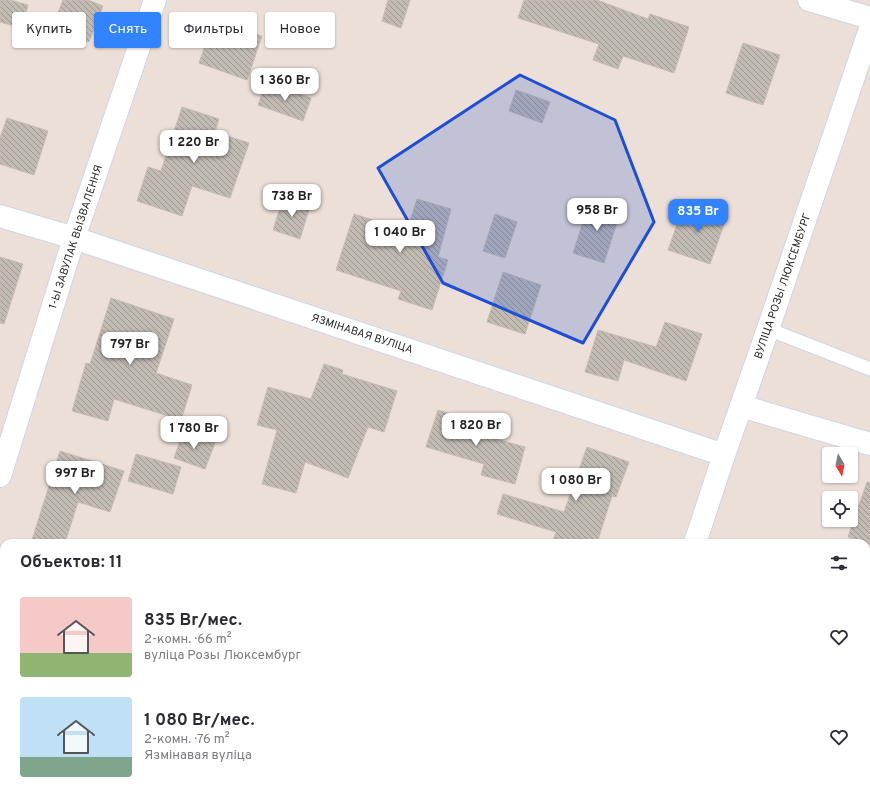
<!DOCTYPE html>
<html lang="ru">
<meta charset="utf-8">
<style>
body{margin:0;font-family:Overpass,sans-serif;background:#f7f7f7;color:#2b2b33;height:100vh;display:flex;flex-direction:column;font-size:15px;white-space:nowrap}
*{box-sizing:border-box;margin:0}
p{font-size:13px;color:#7c7c81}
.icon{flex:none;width:22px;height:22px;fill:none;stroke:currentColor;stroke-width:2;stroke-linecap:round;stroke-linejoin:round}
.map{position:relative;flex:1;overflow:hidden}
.side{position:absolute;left:0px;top:539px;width:870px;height:256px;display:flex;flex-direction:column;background:#fff;border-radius:12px 12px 0 0;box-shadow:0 1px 3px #0004}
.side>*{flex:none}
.guide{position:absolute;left:12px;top:12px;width:400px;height:36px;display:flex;gap:8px}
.needle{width:26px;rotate:170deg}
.tools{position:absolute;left:822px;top:447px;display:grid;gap:8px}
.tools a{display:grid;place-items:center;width:36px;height:36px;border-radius:4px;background:#fff;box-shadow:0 1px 3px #0004;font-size:20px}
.price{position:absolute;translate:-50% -34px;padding:0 9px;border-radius:8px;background:#fff;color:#222;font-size:13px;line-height:26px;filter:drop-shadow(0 1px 2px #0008)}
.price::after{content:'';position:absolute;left:50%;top:24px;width:12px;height:9px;margin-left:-6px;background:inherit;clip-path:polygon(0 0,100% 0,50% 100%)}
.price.on{background:#3183ff;color:#fff}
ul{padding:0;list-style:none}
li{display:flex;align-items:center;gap:12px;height:100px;padding:0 20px}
li span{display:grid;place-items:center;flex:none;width:112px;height:80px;border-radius:4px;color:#555}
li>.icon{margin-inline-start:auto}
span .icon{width:48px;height:48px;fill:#fffc;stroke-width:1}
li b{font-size:17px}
h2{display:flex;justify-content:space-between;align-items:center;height:48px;padding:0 20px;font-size:17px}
.chip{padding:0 14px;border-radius:4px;background:#fff;box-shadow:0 1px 3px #0004;font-size:14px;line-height:36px}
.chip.on{background:#3183ff;color:#fff}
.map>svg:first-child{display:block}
.building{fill:url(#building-back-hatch);stroke:#c7bbb2}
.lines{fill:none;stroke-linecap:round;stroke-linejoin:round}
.service-casing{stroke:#cdd6e2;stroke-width:15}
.minor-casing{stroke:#cdd6e2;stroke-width:24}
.tertiary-casing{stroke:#cdd6e2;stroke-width:24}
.service{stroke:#fff;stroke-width:13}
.minor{stroke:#fff;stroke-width:22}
.tertiary{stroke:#fff;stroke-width:22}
.marked{fill:#1d4ed8;fill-opacity:0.2;stroke:#1d4ed8;stroke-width:3;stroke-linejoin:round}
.labels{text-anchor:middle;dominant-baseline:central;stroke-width:3;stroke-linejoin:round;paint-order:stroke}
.street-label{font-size:11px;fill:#282828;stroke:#fff}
</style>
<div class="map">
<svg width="870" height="795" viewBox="0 0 870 795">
<defs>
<pattern id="building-back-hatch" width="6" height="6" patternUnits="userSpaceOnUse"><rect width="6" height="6" fill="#c2bbb4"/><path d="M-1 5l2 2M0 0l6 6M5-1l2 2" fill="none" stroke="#9e9892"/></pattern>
</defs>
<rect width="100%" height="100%" fill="#ecdfd8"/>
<!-- building -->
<g class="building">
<path d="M0,0h10l18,5 -6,23 -22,-6z"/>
<path d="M63,0h25l15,6 -14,36 -37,-14z"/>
<path d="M388,0h22l-9,28 -19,-7z"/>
<path d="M524,0h73l51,19 2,-5 39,13 -15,46 -51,-17 -5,13 -25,-9 6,-16 -81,-26z"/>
<path d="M214,20l48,16 -15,44 -48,-17z"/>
<path d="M743,43l37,12 -17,50 -37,-12z"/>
<path d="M266,83l45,15 -8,23 -45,-16z"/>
<path d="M516,90l34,12 -8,21 -33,-12z"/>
<path d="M182,107l37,12 -4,13 34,11 -19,55 -38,-12 -10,30 -45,-15 11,-34 13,4z"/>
<path d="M7,118l41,13 -14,44 -34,-11v-26z"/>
<path d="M283,198l27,8 -10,33 -27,-9z"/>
<path d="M417,199l34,10 -13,48 10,3 -16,50 -34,-11 3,-8 -65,-21 18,-56 53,17z"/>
<path d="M590,200l31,10 -17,53 -31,-10z"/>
<path d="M685,202l42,14 -17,48 -42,-14z"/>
<path d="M495,214l22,8 -12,36 -22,-7z"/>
<path d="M0,257l23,7 -19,60 -4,-1z"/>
<path d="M503,272l38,13 -16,49 -38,-12z"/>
<path d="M111,298l63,21 -18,54 36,12 -11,35 -67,-21 -6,22 -36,-10 14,-48 4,1z"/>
<path d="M665,322l37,12 -16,47 -62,-21 -6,21 -33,-9 13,-42 58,17z"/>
<path d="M324,364l19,6 -1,4 55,17 -13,41 -16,-5 -20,51 -43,-16 -9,31 -34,-9 15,-54 -20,-5 11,-38 43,12z"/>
<path d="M438,410l36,11 -4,11 55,15 -10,37 -34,-9 3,-11 -58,-17z"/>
<path d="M183,432l32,11 -10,26 -31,-11z"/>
<path d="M587,447l42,15 -13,35 -4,-1 -15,47h-45l4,-11 -59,-18 6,-20 61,18z"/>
<path d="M60,451l64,20 -14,41 -32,-10 -13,41h-34z"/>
<path d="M136,454l45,13 -8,27 -45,-13z"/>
<path d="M867,482h3v63l-22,-8z"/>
</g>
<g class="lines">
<!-- service casing -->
<g class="service-casing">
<path id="service" d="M768,329l102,40"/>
</g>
<!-- minor casing -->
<g class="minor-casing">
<g id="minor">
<path d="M0,216l74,22 650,217"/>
<path d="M741,406l129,38"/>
<path d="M0,476l74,-238 81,-238"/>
<path d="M695,543l29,-88 44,-126 102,-300"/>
<path d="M0,683l4,1"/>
<path d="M351,791l13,4"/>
<path d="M614,795l2,-4"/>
</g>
</g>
<!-- tertiary casing -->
<g class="tertiary-casing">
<path id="tertiary" d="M809,0l61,18"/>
</g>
<!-- service -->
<use href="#service" class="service"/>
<!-- minor -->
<use href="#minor" class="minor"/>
<!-- tertiary -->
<use href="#tertiary" class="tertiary"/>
</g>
<!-- marked area -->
<path class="marked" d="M520,75l95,45 39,102 -71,121 -140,-60 -65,-115z"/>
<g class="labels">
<!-- street labels -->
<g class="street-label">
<text transform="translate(76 237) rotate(-72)">1-Ы ЗАВУЛАК ВЫЗВАЛЕННЯ</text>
<text transform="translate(783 286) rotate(-71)">ВУЛІЦА РОЗЫ ЛЮКСЕМБУРГ</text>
<text transform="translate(362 334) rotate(18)">ЯЗМІНАВАЯ ВУЛІЦА</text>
</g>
</g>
</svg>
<div class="tools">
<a><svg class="needle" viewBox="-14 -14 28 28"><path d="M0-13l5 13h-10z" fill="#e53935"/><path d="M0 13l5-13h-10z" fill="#7c7c81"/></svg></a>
<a><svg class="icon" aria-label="locate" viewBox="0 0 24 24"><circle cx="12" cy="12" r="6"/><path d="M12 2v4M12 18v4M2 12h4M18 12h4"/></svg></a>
</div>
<b class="price" style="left:285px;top:102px">1 360 Br</b>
<b class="price" style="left:194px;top:164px">1 220 Br</b>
<b class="price" style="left:292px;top:218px">738 Br</b>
<b class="price" style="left:597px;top:232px">958 Br</b>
<b class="price on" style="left:698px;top:233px">835 Br</b>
<b class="price" style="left:400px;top:254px">1 040 Br</b>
<b class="price" style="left:130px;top:366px">797 Br</b>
<b class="price" style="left:476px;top:447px">1 820 Br</b>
<b class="price" style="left:194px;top:450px">1 780 Br</b>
<b class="price" style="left:75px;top:495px">997 Br</b>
<b class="price" style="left:576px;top:502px">1 080 Br</b>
<div class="guide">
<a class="chip">Купить</a>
<a class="chip on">Снять</a>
<a class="chip">Фильтры</a>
<a class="chip">Новое</a>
</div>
<section class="side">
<h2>Объектов: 11<svg class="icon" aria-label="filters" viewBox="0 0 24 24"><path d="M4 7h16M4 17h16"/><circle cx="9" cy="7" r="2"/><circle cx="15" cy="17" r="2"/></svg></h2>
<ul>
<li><span style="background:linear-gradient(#f6c9c9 70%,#8fb573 0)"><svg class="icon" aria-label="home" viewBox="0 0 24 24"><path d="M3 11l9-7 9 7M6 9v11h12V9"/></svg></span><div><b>835 Br/мес.</b><p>2-комн. · 66 m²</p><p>вуліца Розы Люксембург</p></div><svg class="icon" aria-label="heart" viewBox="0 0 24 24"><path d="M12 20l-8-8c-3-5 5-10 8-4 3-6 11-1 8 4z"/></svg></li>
<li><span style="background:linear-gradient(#bfe0f5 75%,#7fa58c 0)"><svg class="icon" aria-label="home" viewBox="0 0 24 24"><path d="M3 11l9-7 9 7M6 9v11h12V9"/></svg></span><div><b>1 080 Br/мес.</b><p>2-комн. · 76 m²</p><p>Язмінавая вуліца</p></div><svg class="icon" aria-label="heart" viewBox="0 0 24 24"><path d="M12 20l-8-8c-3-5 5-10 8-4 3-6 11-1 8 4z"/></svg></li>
</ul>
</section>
</div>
